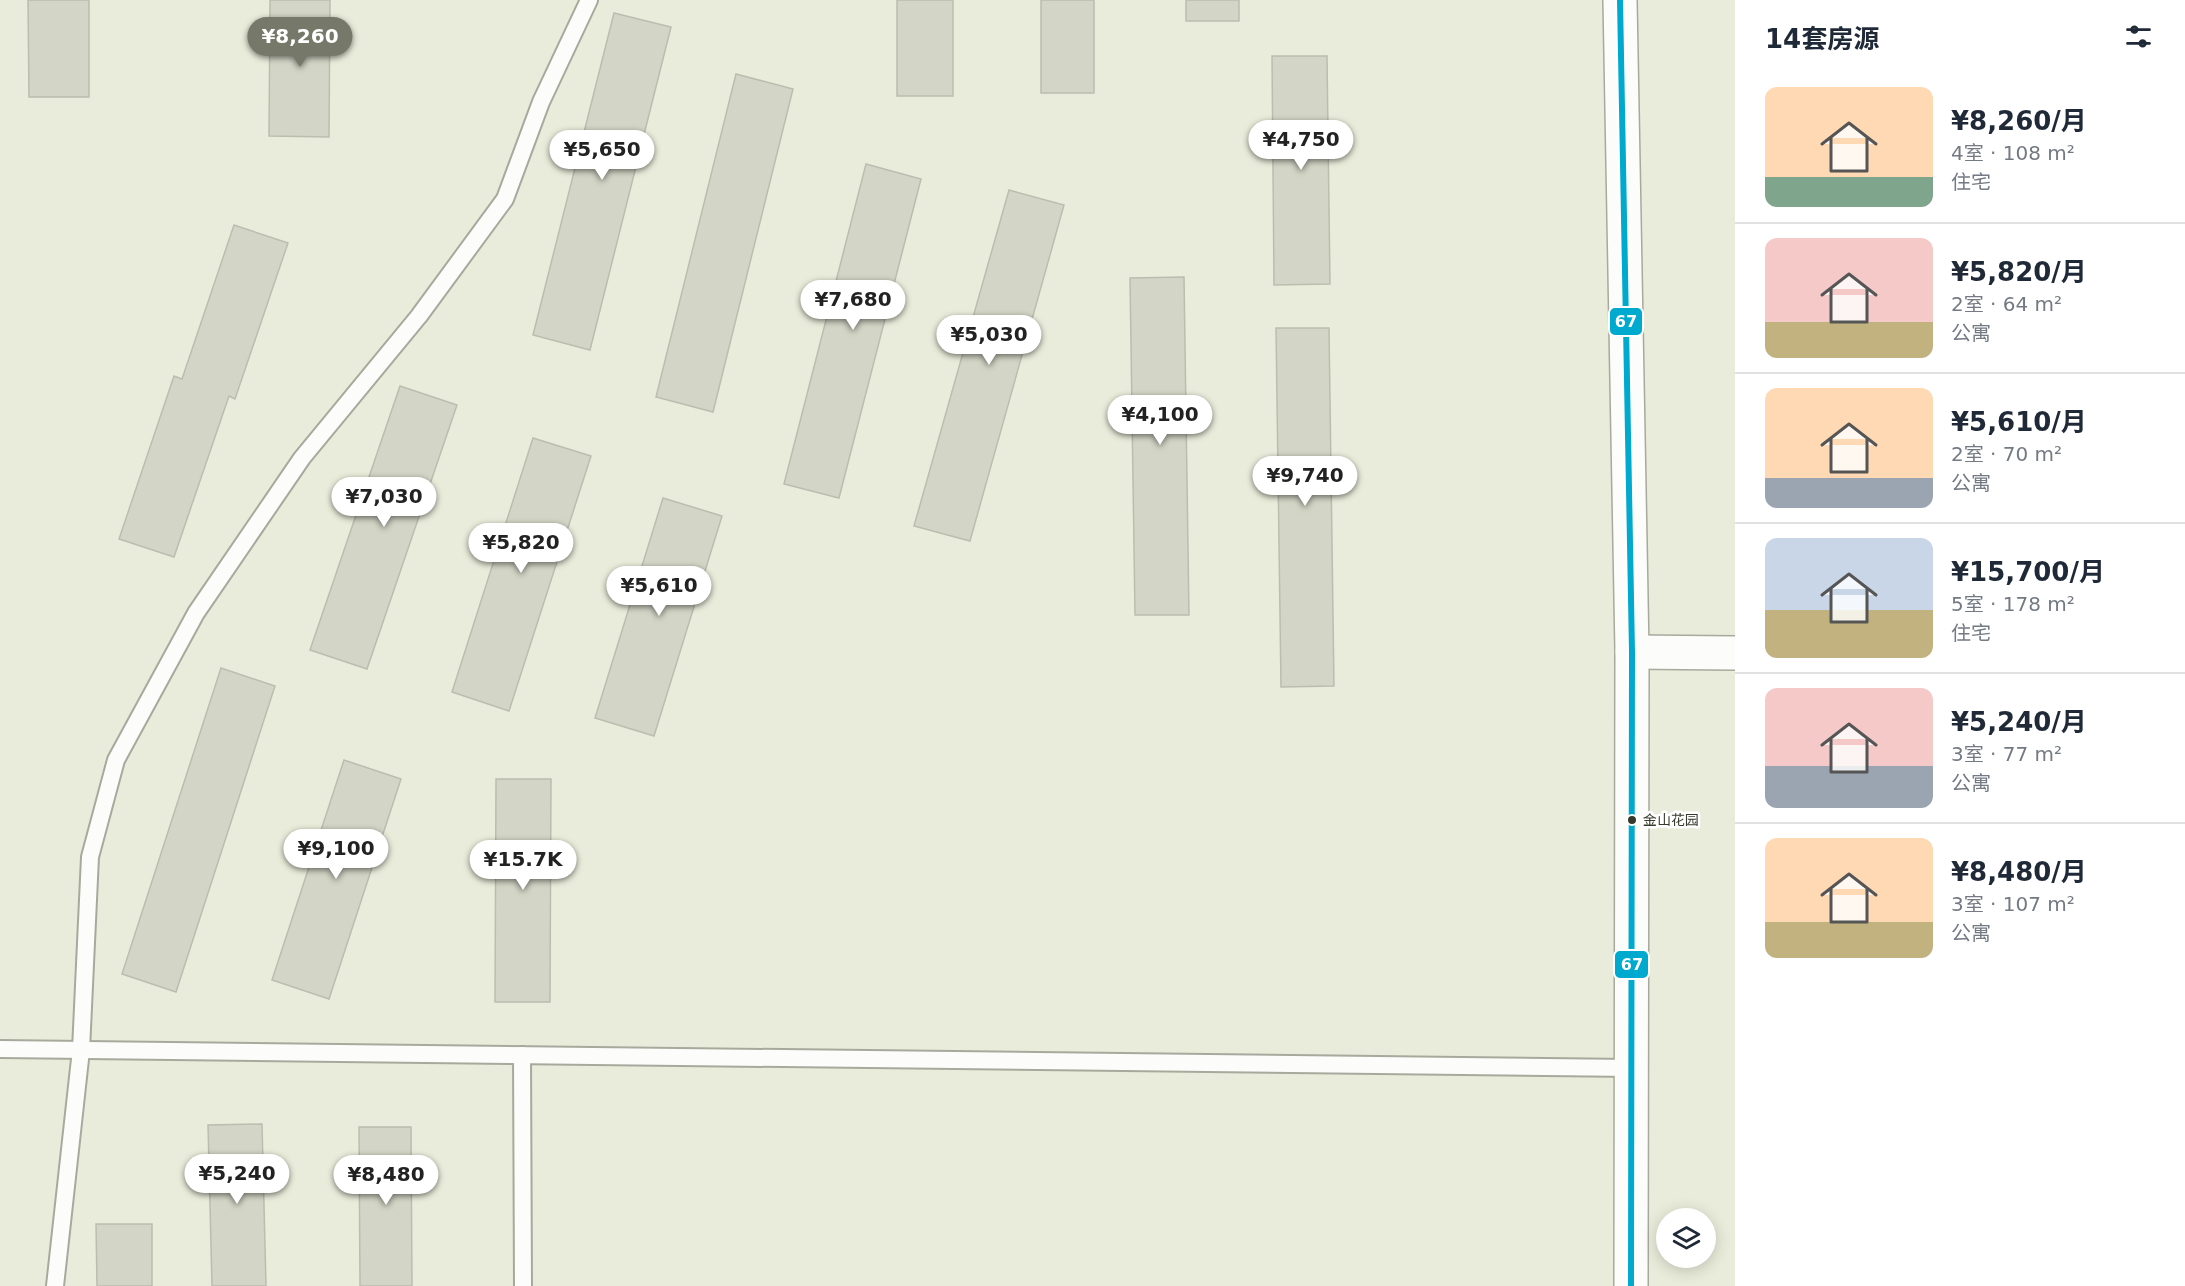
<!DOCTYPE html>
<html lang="zh">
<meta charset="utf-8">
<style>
body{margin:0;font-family:"DejaVu Sans","Noto Sans SC",sans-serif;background:#f6f6f7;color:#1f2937;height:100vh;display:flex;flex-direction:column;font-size:22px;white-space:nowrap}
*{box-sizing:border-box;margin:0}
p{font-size:20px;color:#747a83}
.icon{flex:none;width:33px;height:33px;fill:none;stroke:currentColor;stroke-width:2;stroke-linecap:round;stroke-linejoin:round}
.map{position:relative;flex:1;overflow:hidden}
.side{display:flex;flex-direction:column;background:#fff;width:450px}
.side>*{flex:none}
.controls{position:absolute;left:1656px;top:1208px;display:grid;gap:12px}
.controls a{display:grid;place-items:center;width:60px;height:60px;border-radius:50%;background:#fff;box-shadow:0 3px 15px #0003;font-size:30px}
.price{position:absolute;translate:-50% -51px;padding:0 14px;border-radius:21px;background:#fff;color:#222;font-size:20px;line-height:39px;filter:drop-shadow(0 2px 3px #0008)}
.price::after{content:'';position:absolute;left:50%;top:36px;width:18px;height:14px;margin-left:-9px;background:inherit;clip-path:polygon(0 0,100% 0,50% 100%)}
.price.current{background:#767869;color:#fff}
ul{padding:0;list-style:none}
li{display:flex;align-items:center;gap:18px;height:150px;padding:0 30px}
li+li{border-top:2px solid #e0e1e3}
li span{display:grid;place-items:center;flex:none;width:168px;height:120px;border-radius:12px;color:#555}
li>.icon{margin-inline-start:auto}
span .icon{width:72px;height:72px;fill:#fffc;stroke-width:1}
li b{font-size:26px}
h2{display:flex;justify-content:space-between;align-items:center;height:72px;padding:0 30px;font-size:26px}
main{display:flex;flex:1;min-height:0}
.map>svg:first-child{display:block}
.building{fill:#d3d5c6;stroke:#bbbdaf;stroke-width:1.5}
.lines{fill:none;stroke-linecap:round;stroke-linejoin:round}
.lane-casing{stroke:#a7a99c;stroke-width:20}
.street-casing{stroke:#a7a99c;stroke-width:36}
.secondary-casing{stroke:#a7a99c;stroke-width:36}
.lane{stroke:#fcfcfa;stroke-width:16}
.street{stroke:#fcfcfa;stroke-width:33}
.secondary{stroke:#fcfcfa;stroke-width:33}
.bus-1-casing{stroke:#fff;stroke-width:10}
.bus-1{stroke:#00a9ce;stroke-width:6}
.bus-dot{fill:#37392c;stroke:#fff;stroke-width:2}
.labels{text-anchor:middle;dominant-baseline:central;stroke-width:5;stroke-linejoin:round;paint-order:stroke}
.bus-label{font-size:14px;fill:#37392c;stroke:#fff;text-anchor:start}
.line-badge{stroke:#fff;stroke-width:2}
.badge-label{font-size:16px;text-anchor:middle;font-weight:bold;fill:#fff}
</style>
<main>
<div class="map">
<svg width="1735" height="1286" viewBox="0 0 1735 1286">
<rect width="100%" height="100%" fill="#eaecdb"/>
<!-- building -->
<g class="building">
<path d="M28,0h61v97h-60z"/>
<path d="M270,0h60l-1,137 -60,-1z"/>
<rect x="897" y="0" width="56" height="96"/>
<rect x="1041" y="0" width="53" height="93"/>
<rect x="1186" y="0" width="53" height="21"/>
<path d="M614,13l57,14 -81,323 -57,-15z"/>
<path d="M1272,56h55l3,228 -56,1z"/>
<path d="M736,74l57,15 -80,323 -57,-15z"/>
<path d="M866,164l55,15 -82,319 -55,-14z"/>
<path d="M1009,190l55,15 -94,336 -56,-15z"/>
<path d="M234,225l54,18 -53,156 -6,-3 -55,161 -55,-18 55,-163 8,3z"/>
<path d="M1184,277l5,338h-54l-5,-337z"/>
<path d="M1276,328h53l5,358 -53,1z"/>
<path d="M400,386l57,19 -90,264 -57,-19z"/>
<path d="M533,438l58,18 -82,255 -57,-19z"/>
<path d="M663,498l59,18 -68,220 -59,-18z"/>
<path d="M221,668l54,18 -99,306 -54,-18z"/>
<path d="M344,760l57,19 -72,220 -57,-19z"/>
<path d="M496,779h55l-1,223h-55z"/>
<path d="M262,1124l4,162h-54l-4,-161z"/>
<path d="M359,1127h52l1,159h-52z"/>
<path d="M96,1224h56v62h-55z"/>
</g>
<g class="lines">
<!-- lane casing -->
<g class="lane-casing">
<g id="lane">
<path d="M0,1049l1632,19"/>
<path d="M522,1055l1,231"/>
<path d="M55,1286l26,-236 9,-193 26,-97 80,-147 106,-155 117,-142 86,-117 36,-97 48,-102"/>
</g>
</g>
<!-- street casing -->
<g class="street-casing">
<path id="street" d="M1632,652l103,1"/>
</g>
<!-- secondary casing -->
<g class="secondary-casing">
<path id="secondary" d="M1620,0l12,652 -1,634"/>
</g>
<!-- lane -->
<use href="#lane" class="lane"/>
<!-- street -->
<use href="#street" class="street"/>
<!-- secondary -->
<use href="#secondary" class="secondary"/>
<!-- bus-1 casing -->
<g class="bus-1-casing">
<path id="bus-1" d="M1620,0l12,652 -1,634"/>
</g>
<!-- bus-1 -->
<use href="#bus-1" class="bus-1"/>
</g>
<!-- markers -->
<circle class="bus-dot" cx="1632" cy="820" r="5"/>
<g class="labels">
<!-- bus labels -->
<g class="bus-label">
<text x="1643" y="820">金山花园</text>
</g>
</g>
<g class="line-badge">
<rect x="1609" y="307" width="34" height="29" rx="6" fill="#00a9ce"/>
<rect x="1614" y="950" width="35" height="29" rx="6" fill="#00a9ce"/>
</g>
<g class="badge-label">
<text x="1626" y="327">67</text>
<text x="1632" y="970">67</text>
</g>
</svg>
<div class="controls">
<a><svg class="icon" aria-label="layers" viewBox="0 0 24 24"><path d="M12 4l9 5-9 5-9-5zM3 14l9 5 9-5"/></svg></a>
</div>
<b class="price current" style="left:300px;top:68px">¥8,260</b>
<b class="price" style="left:1301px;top:171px">¥4,750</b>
<b class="price" style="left:602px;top:181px">¥5,650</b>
<b class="price" style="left:853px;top:331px">¥7,680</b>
<b class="price" style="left:989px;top:366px">¥5,030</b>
<b class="price" style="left:1160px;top:446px">¥4,100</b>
<b class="price" style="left:1305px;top:507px">¥9,740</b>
<b class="price" style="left:384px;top:528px">¥7,030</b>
<b class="price" style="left:521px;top:574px">¥5,820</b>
<b class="price" style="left:659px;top:617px">¥5,610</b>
<b class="price" style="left:336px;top:880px">¥9,100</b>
<b class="price" style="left:523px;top:891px">¥15.7K</b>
<b class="price" style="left:237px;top:1205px">¥5,240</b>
<b class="price" style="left:386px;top:1206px">¥8,480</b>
</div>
<section class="side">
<h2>14套房源<svg class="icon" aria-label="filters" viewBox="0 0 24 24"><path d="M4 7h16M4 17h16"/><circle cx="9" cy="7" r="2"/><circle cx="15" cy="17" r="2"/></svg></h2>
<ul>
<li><span style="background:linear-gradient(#ffd9b3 75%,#7fa58c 0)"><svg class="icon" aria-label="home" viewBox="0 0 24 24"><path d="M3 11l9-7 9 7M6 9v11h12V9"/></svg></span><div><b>¥8,260/月</b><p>4室 · 108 m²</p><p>住宅</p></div></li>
<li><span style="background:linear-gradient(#f6c9c9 70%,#c2b280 0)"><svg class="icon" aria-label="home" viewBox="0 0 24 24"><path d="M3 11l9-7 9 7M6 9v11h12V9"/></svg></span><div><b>¥5,820/月</b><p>2室 · 64 m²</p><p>公寓</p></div></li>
<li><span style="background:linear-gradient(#ffd9b3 75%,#9aa5b1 0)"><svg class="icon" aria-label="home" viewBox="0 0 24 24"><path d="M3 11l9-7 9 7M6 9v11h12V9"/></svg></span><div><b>¥5,610/月</b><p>2室 · 70 m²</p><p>公寓</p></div></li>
<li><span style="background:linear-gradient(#c9d6e8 60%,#c2b280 0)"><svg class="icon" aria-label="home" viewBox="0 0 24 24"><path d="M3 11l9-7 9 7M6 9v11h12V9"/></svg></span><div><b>¥15,700/月</b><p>5室 · 178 m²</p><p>住宅</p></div></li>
<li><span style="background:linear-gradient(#f6c9c9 65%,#9aa5b1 0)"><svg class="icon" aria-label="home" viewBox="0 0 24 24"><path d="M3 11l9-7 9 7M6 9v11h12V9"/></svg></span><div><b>¥5,240/月</b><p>3室 · 77 m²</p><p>公寓</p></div></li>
<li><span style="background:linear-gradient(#ffd9b3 70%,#c2b280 0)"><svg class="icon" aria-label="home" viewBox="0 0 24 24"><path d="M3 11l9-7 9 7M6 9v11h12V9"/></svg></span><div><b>¥8,480/月</b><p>3室 · 107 m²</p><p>公寓</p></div></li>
</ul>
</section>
</main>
